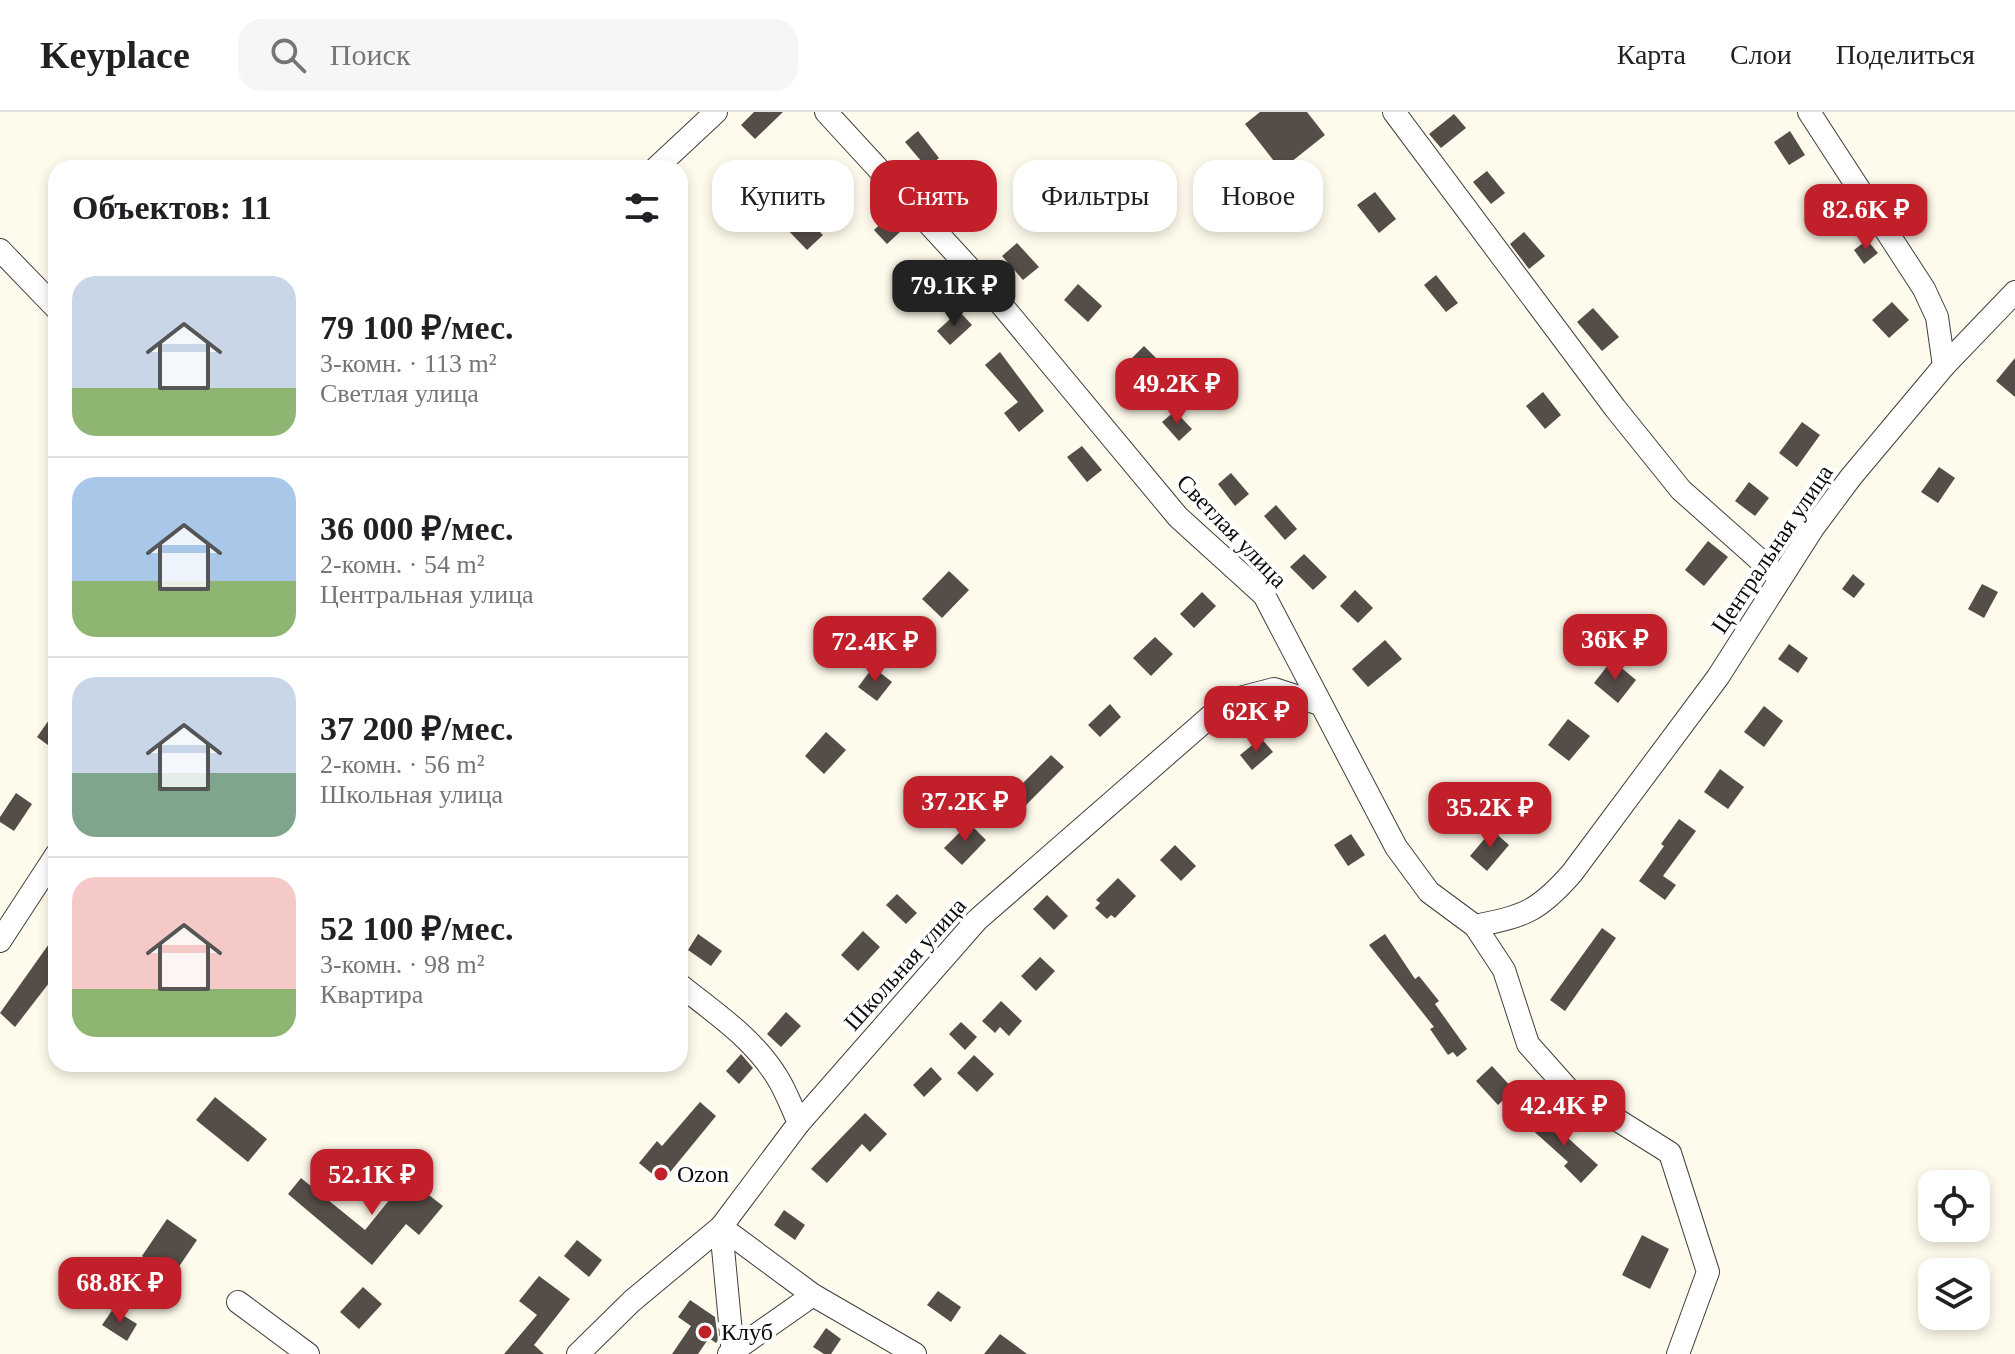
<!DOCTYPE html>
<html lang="ru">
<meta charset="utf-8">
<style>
body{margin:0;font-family:Georgia,serif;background:#f6f6f6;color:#202124;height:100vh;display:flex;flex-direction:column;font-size:30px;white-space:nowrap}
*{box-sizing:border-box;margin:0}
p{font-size:26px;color:#757577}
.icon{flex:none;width:44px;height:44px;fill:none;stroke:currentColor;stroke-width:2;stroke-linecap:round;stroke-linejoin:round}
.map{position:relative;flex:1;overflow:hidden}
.sheet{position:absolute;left:48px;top:48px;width:640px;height:912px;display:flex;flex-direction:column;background:#fff;border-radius:24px;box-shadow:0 4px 12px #0003}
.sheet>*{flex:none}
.banner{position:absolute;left:712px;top:48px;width:760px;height:72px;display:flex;gap:16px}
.buttons{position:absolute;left:1918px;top:1058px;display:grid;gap:16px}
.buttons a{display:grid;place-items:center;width:72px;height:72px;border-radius:16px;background:#fff;box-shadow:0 4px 12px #0003;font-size:40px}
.price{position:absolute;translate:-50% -68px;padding:0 18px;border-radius:16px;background:#c1202a;color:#fff;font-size:26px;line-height:52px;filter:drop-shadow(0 2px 4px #0008)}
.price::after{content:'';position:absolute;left:50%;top:48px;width:24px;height:18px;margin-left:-12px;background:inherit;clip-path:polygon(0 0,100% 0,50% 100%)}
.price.on{background:#222;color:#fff}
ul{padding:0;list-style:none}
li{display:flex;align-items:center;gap:24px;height:200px;padding:0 24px}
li+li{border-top:2px solid #e0e0e0}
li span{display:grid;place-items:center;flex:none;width:224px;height:160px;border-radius:24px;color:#555}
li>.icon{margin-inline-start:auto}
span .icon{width:96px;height:96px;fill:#fffc;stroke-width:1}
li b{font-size:34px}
h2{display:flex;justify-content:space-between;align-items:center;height:96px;padding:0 24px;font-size:34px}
.pill{padding:0 28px;border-radius:24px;background:#fff;box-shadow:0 4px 12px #0003;font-size:28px;line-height:72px}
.pill.on{background:#c1202a;color:#fff}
header{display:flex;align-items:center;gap:48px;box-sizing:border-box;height:112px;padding:0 40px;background:#fff;border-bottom:2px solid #e0e0e0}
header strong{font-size:38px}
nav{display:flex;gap:44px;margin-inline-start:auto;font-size:28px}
.search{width:560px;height:72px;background:#f6f6f6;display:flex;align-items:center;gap:20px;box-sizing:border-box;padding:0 28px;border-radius:24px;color:#757577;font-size:30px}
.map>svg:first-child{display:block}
.building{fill:#554d48}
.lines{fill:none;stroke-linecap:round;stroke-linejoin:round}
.minor-casing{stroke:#3f3f3f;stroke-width:24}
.minor{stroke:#fff;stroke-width:22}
.poi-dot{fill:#c1202a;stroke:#fff;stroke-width:3}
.labels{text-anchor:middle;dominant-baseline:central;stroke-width:8;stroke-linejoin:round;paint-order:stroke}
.street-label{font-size:24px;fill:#0c0c0c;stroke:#fff}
.poi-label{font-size:24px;fill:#0c0c0c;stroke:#fff;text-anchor:start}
</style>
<header>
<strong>Keyplace</strong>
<div class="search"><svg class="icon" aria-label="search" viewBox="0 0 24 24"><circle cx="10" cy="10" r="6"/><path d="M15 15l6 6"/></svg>Поиск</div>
<nav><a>Карта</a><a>Слои</a><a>Поделиться</a></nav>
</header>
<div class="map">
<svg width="2015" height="1242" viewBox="0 0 2015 1242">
<rect width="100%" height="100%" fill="#fffbec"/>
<!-- building -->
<g class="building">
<path d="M754,0h29l-28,27 -14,-14z"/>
<path d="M1260,0h47l18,23 -44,35 -36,-46z"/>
<path d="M1454,2l12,14 -25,20 -12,-14z"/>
<path d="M918,19l21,27 -12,10 -22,-26z"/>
<path d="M1790,19l15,24 -16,10 -15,-23z"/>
<path d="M832,58l21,21 -13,13 -21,-22z"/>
<path d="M1487,59l18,22 -14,11 -18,-22z"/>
<path d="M1375,80l21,27 -17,14 -22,-28z"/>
<path d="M799,99l24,24 -16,15 -23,-24z"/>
<path d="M887,106l13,14 -13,12 -13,-14z"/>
<path d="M1524,120l21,24 -16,13 -19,-25z"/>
<path d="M1867,128l11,13 -14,11 -10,-14z"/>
<path d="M1017,131l22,24 -16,13 -21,-24z"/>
<path d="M932,159l15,16 -13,12 -15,-17z"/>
<path d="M1436,163l22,28 -12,9 -22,-27z"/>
<path d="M1078,172l24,22 -14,16 -24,-22z"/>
<path d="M1892,190l17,18 -20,18 -17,-18z"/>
<path d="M1593,196l26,29 -17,14 -25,-29z"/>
<path d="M959,199l13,14 -22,20 -13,-14z"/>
<path d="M1144,234l13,13 -22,22 -13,-13z"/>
<path d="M1000,240l44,59 -25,21 -15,-19 14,-11 -33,-37z"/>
<path d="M2015,246v39l-19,-16z"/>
<path d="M1543,280l18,23 -16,14 -19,-23z"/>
<path d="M1175,299l17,18 -13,12 -17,-19z"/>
<path d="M1802,310l18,13 -23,32 -18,-14z"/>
<path d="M1082,334l20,24 -15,12 -20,-25z"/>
<path d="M1939,355l16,11 -17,25 -17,-11z"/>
<path d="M1231,361l18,21 -14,12 -17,-22z"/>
<path d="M1749,370l20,16 -14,18 -20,-15z"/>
<path d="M1276,393l21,24 -12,11 -21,-24z"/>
<path d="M1708,429l20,16 -24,29 -19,-16z"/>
<path d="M1304,442l23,23 -14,13 -23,-23z"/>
<path d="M949,459l20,19 -27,28 -20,-19z"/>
<path d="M1853,462l12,10 -11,14 -12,-9z"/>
<path d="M1982,472l16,8 -14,26 -16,-9z"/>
<path d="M1355,478l18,18 -15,15 -18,-17z"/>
<path d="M1202,480l14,14 -22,22 -14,-14z"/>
<path d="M1155,525l18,17 -22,22 -18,-18z"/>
<path d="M1385,528l17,19 -34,28 -16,-18z"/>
<path d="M1789,532l19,14 -10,15 -20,-14z"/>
<path d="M1612,548l24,20 -18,23 -24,-20z"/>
<path d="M873,555l19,15 -15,19 -19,-14z"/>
<path d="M1110,592l11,13 -21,20 -12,-12z"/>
<path d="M1764,594l19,15 -19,26 -20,-15z"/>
<path d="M56,598v41l-19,-14z"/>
<path d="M1568,607l22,17 -21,25 -21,-16z"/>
<path d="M826,620l20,18 -22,24 -19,-18z"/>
<path d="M1261,626l12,14 -21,18 -12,-15z"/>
<path d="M1051,643l13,12 -52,52 -22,-21 13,-13 9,9z"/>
<path d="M1720,657l24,18 -16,22 -24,-17z"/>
<path d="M16,681l16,11 -18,27 -14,-9v-5z"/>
<path d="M1679,707l17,12 -33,45 13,9 -11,15 -26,-19 25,-35 -3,-2z"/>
<path d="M969,711l17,17 -24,25 -18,-17z"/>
<path d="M1492,718l17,15 -22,26 -17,-15z"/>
<path d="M1351,722l14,21 -17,11 -14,-21z"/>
<path d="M1175,733l21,21 -15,15 -21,-21z"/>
<path d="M1118,766l18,18 -21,22 -4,-3 -4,4 -12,-11 5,-5 -4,-3z"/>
<path d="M897,782l20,19 -11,11 -20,-19z"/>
<path d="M1047,783l21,21 -14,14 -21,-21z"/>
<path d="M1602,816l14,10 -51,73 -15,-11z"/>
<path d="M863,819l17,16 -22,24 -17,-16z"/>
<path d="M56,822v40l-41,53 -15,-14z"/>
<path d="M698,822l24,17 -11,15 -23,-16z"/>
<path d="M1385,822l30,45 4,-3 20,25 -4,3 32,45 -10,8 -4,-5 -5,3 -18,-26 4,-2 -65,-82z"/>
<path d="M1040,845l15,14 -19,20 -15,-15z"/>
<path d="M1001,889l21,20 -13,15 -9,-9 -5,6 -13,-12z"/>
<path d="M786,900l15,14 -20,21 -14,-13z"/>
<path d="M961,910l16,15 -12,13 -16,-16z"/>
<path d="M741,942l12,14 -14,16 -13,-13z"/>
<path d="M974,943l20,19 -17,18 -20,-19z"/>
<path d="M1492,954l22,24 -16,15 -22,-24z"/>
<path d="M931,955l11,12 -18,18 -11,-12z"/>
<path d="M215,985l52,42 -19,23 -52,-42z"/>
<path d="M700,990l16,14 -54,66 -23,-19 18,-22 5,5z"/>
<path d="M865,1001l22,21 -17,18 -8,-8 -35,39 -16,-14z"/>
<path d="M1540,1001l58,52 -17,18 -17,-17 4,-4 -40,-36z"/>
<path d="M301,1066l64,52 42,-52 36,28 -24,29 -13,-11 -34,41 -84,-71z"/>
<path d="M784,1098l21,15 -10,15 -21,-15z"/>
<path d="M167,1107l30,21 -25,37 -30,-21z"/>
<path d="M1642,1123l27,14 -19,40 -28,-14z"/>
<path d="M577,1128l25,20 -13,17 -25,-21z"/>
<path d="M539,1164l31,23 -36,46 10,9h-40l33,-39 -18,-14z"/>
<path d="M363,1175l19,17 -23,25 -19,-17z"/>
<path d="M938,1179l23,16 -10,15 -24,-17z"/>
<path d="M690,1188l25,17 3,23 -2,3 -7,-5 -11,16h-26l19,-28 -13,-9z"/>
<path d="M113,1197l24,15 -10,17 -25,-16z"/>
<path d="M826,1216l15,11 -10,15h-7l-11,-7z"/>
<path d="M1000,1222l27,20h-43z"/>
</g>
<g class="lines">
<!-- minor casing -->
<g class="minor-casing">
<g id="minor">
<path d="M826,0l159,173 193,232 86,78 132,252 33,45 46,34 29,44 24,74 40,45 102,64 38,119 -30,82"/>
<path d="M1394,0l221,296 66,82 99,88"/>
<path d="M1809,0l115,177 13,28 7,49"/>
<path d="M656,56l60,-56"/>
<path d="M0,138l56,58"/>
<path d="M1475,814c49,-10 63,-14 97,-53l146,-196 95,-149 38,-51 93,-111 71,-74"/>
<path d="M0,829l56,-86"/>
<path d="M680,873c35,28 73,53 97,92 9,14 15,31 22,46"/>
<path d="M721,1115l92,68 102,59"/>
<path d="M721,1115l12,127"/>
<path d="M238,1190l70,52"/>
<path d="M578,1242l54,-53 89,-74 78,-104 178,-203 251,-219 46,-12 46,15"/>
<path d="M729,1242l84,-59"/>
</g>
</g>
<!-- minor -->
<use href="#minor" class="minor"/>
</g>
<!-- markers -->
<g class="poi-dot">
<circle cx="661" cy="1062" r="8"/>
<circle cx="705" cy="1220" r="8"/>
</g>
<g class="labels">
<!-- street labels -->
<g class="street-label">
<text transform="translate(1232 419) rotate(46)">Светлая улица</text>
<text transform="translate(1772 437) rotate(-56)">Центральная улица</text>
<text transform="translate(905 852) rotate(-48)">Школьная улица</text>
</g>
<!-- poi labels -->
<g class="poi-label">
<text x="677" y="1062">Ozon</text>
<text x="721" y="1220">Клуб</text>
</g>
</g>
</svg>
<div class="buttons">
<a><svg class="icon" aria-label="locate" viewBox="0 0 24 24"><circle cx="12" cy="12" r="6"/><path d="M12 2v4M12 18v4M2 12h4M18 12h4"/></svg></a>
<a><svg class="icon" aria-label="layers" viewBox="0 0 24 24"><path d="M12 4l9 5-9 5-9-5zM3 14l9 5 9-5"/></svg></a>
</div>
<b class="price" style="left:1866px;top:140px">82.6K ₽</b>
<b class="price on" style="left:954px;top:216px">79.1K ₽</b>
<b class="price" style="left:1177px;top:314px">49.2K ₽</b>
<b class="price" style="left:1615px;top:570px">36K ₽</b>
<b class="price" style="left:875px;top:572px">72.4K ₽</b>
<b class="price" style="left:1256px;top:642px">62K ₽</b>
<b class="price" style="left:965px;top:732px">37.2K ₽</b>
<b class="price" style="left:1490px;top:738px">35.2K ₽</b>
<b class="price" style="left:1564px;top:1036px">42.4K ₽</b>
<b class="price" style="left:372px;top:1105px">52.1K ₽</b>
<b class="price" style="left:120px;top:1213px">68.8K ₽</b>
<div class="banner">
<a class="pill">Купить</a>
<a class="pill on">Снять</a>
<a class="pill">Фильтры</a>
<a class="pill">Новое</a>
</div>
<section class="sheet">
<h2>Объектов: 11<svg class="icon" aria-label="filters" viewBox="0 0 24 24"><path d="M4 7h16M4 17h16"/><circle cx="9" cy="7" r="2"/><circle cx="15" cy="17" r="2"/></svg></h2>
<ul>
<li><span style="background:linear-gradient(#c9d6e8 70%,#8fb573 0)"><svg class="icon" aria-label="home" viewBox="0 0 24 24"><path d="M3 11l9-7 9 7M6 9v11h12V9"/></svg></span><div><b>79 100 ₽/мес.</b><p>3-комн. · 113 m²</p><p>Светлая улица</p></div></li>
<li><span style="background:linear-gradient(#a9c7e8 65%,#8fb573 0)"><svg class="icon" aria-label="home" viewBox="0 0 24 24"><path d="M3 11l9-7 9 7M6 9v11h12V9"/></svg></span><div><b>36 000 ₽/мес.</b><p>2-комн. · 54 m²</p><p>Центральная улица</p></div></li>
<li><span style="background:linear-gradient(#c9d6e8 60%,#7fa58c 0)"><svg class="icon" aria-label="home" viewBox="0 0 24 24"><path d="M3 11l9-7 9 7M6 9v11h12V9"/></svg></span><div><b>37 200 ₽/мес.</b><p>2-комн. · 56 m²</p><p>Школьная улица</p></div></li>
<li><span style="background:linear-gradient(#f6c9c9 70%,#8fb573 0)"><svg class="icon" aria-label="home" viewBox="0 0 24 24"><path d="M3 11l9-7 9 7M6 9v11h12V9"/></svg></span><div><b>52 100 ₽/мес.</b><p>3-комн. · 98 m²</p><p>Квартира</p></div></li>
</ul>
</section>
</div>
